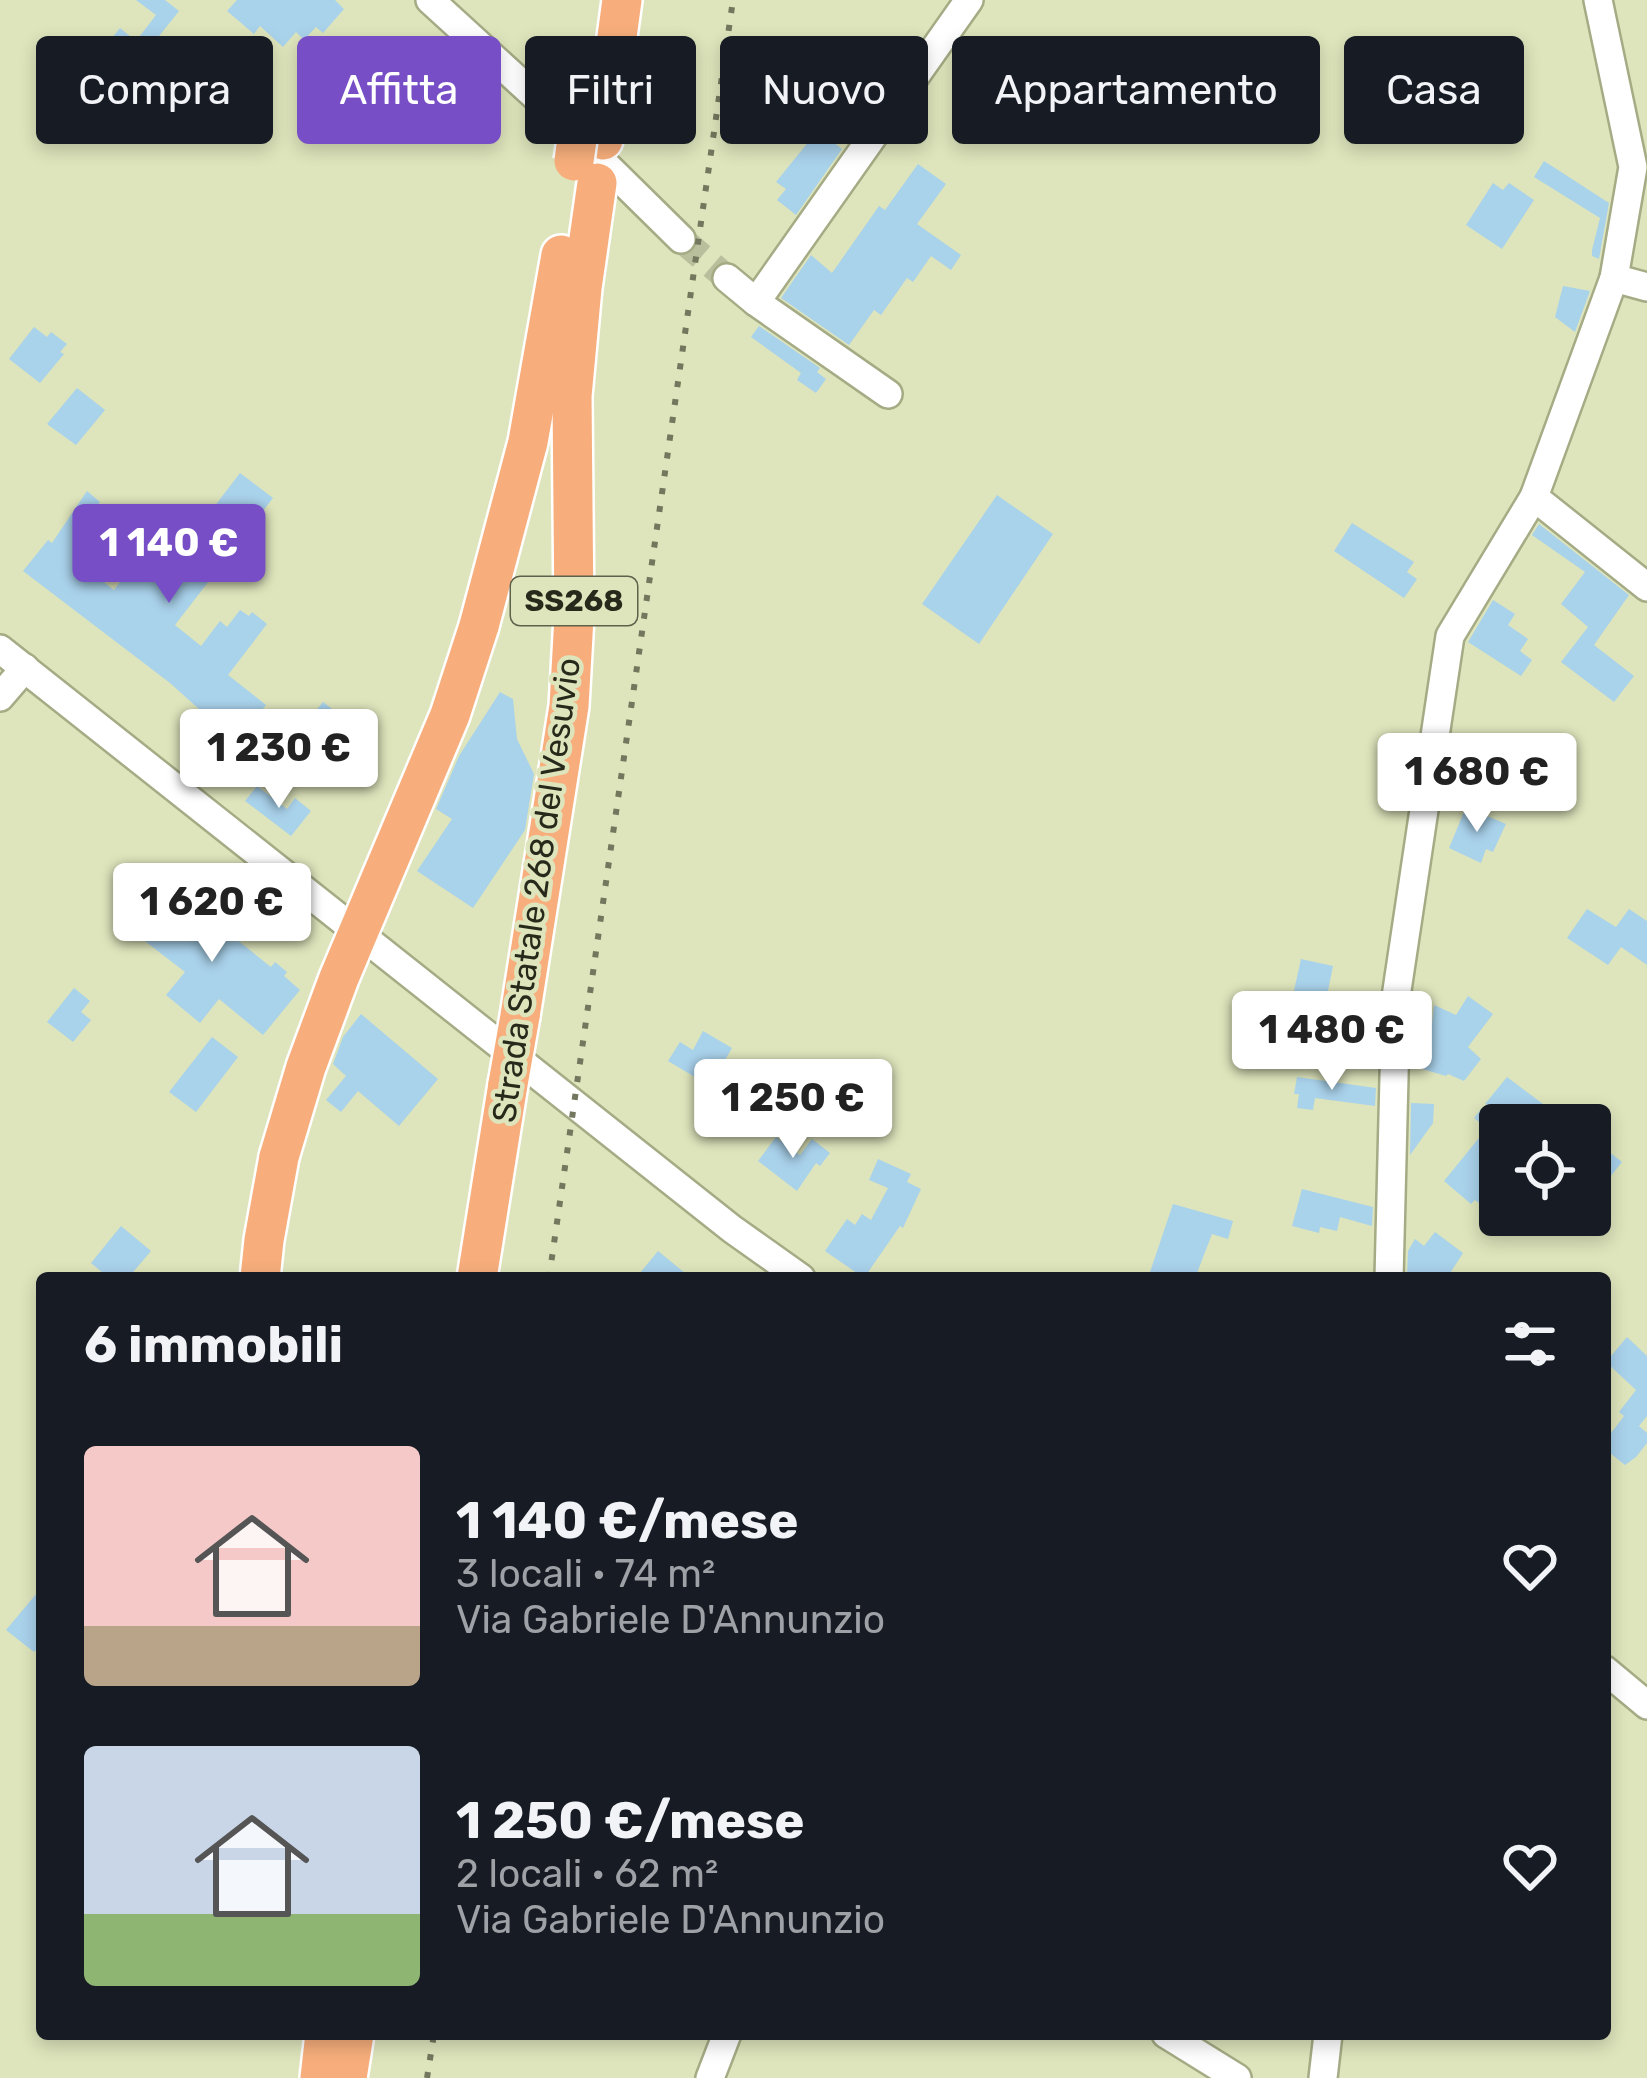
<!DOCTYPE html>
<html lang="it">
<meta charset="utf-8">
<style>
body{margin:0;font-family:Rubik,sans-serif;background:#242831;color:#f1f3f6;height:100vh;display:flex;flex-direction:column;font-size:45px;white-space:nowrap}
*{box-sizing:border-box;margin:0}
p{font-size:39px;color:#9ea1a6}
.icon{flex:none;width:66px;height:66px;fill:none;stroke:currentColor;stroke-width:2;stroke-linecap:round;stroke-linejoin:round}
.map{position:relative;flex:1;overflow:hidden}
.details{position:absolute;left:36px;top:1272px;width:1575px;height:768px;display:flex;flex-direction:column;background:#171b24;border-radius:12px;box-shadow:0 6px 18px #0003}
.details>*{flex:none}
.guide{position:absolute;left:36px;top:36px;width:1575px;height:108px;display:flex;gap:24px}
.buttons{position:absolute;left:1479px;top:1104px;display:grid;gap:24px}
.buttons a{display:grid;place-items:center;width:132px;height:132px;border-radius:12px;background:#171b24;box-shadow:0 6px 18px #0003;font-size:60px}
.price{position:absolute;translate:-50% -102px;padding:0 27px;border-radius:12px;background:#fff;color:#222;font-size:39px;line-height:78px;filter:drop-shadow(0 3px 6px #0008)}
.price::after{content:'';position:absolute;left:50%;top:72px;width:36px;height:27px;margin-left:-18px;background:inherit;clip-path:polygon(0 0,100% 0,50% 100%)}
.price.on{background:#784ec7;color:#fff}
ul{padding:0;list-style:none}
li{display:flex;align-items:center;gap:36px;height:300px;padding:0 48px}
li span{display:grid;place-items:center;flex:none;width:336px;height:240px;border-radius:12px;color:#555}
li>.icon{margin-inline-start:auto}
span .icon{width:144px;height:144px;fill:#fffc;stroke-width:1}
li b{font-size:51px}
h2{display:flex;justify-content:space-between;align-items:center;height:144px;padding:0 48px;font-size:51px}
.pill{padding:0 42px;border-radius:12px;background:#171b24;box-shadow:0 6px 18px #0003;font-size:42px;line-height:108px}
.pill.on{background:#784ec7;color:#fff}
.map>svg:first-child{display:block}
.building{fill:#a9d2eb}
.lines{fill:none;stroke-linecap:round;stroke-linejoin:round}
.minor-tunnel{stroke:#b9bf9c;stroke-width:27;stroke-dasharray:27 14;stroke-linecap:butt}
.minor-casing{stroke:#a5ab84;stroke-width:32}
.highway-casing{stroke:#fff;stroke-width:44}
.minor{stroke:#fff;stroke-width:27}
.highway{stroke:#f7ae7c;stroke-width:39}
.rail{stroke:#73775d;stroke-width:6;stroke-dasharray:6 12;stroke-linecap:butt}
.highway-bridge-casing{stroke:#fff;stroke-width:44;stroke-linecap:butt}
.highway-bridge{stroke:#f7ae7c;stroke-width:39}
.labels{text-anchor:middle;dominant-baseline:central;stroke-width:9;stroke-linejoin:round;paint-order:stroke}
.shield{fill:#dee5bc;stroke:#5e614b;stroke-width:3}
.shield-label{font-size:30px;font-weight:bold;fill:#27291a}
.street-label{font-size:33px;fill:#27291a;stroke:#dee5bc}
</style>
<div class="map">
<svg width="1647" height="2078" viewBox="0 0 1647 2078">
<rect width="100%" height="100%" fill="#dee5bc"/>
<!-- building -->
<g class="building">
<path d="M136,0h29l14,11 -31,39 28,22 -38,46 -21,-16 17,-23 -34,-26 20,-25 16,13 20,-26z"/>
<path d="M237,0h98l9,9 -21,24 -7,-6 -12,13 -8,-8 -13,15 -23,-21 -6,8 -27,-23z"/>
<path d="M62,48l30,24 -23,29 -30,-24z"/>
<path d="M818,130l24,19 -46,66 -19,-15 9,-11 -10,-7z"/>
<path d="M1544,161l65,42 -10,56 -7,-3v-6l8,-32 -66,-41z"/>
<path d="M918,164l28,20 -29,40 44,31 -10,15 -20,-14 -18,26 -6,-4 -26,37 -7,-5 -25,35 -68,-47 30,-43 21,18 47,-67 6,4z"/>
<path d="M1493,183l10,7 6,-7 25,17 -32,49 -36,-24z"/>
<path d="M1563,286l27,5 -15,41 -20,-15z"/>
<path d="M759,326l61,42 -3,4 9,7 -10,14 -19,-13 4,-7 -50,-36z"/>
<path d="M34,327l13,10 4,-5 16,12 -7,8 4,2 -24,29 -31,-24z"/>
<path d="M77,388l28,22 -29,35 -29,-21z"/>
<path d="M240,473l33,25 -98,127 26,21 19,-25 7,6 13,-17 9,6 3,-4 15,12 -39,51 38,30 -31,40 -29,-23 3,-4 -39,-35 -147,-112 25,-31 4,3 35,-52 13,11 -19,26 10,8 -18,22 41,32 21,-28 23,18z"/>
<path d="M997,495l56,39 -74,110 -57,-40z"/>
<path d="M1352,523l62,39 -7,10 10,7 -13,19 -70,-47z"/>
<path d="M1539,524l90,71 -35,50 40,31 -20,26 -53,-40 27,-35 -27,-23 24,-32 -53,-37z"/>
<path d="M1493,600l22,14 -7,11 20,14 -8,12 12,9 -11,16 -53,-34z"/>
<path d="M500,692l13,7 4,40 17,35 -9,56 -52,78 -56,-37 35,-52 -16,-10 23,-53z"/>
<path d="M323,702l33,25 4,-5 13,10 -41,51 -14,-10 14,-20 -31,-24z"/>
<path d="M257,786l30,23 8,-11 16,13 -20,25 -46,-35z"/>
<path d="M1466,807l40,17 -13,28 -7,-3 -5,14 -32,-15z"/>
<path d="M155,885l61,48 5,-6 50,40 4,-5 12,10 -3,4 16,14 -37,45 -44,-36 -19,24 -34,-28 19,-23 -61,-47z"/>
<path d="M1587,909l29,18 13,-18 18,12v44l-26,-18 -13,18 -41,-27z"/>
<path d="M1301,959l32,7 -11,54 -33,-7z"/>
<path d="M74,988l16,13 -9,11 10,8 -18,22 -26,-20z"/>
<path d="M1468,996l25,18 -25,33 13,12 -17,22 -16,-7 -2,2 -34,-10 1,-47 19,5 2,-19 22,10z"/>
<path d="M361,1014l77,65 -39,47 -41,-35 -17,21 -15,-12 20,-24 -13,-12 10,-27z"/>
<path d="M703,1031l29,17 -22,38 -42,-25 12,-19 13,8z"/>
<path d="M212,1037l26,20 -42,55 -27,-20z"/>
<path d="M1297,1077l79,11 -1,18 -60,-8 -2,12 -16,-2 2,-14h-5z"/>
<path d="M1507,1077l64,48h-71v61l-17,20 -8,-6 -4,4 -27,-23 43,-53 -13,-10 8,-10h13l-10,-4z"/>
<path d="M1411,1103l23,1 -1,19 -23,32z"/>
<path d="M776,1137l24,18 12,-16 18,14 -10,13 -4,-3 -19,28 -39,-30z"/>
<path d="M1590,1137l32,25 -32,40z"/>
<path d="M878,1159l33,15 -4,8 14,7 -18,39 -3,-2 -36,52 -39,-27 22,-32 8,6 7,-11 9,6 17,-32 -19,-8z"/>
<path d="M1302,1189l71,18 -1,19 -32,-9 -3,14 -17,-4 -1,6 -27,-7z"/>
<path d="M1173,1204l60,17 -5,18 -16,-5 -17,44h-47z"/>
<path d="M121,1226l30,25 -23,27h-19l-18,-15z"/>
<path d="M1435,1232l28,21 -16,25h-37l-3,-2 1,-25 7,-12 9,7z"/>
<path d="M658,1251l33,27h-55z"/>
<path d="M1627,1337l20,19v60l-8,10 8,7v10l-11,14 -11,8 -20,-16v-8l19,-25 -5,-4 17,-22 -30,-28z"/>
<path d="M42,1587v56l-8,9 -28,-22z"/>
</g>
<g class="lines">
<!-- minor-tunnel -->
<path class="minor-tunnel" d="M681,239l46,39"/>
<!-- minor casing -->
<g class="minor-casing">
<g id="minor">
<path d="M430,0l115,105 136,134"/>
<path d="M727,278l29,24 132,92"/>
<path d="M1614,278l33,9"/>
<path d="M756,302l213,-302"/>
<path d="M1534,497l113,90"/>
<path d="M0,649l732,580 69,49"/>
<path d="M0,697l25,-29"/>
<path d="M1389,1278l7,-281 54,-361 84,-139 80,-219 19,-111 -35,-167"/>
<path d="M1605,1670l42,35"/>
<path d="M1166,2034l71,44"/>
<path d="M710,2078l17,-44"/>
<path d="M1323,2078l5,-44"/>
</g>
</g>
<!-- highway casing -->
<g class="highway-casing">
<g id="highway">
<path d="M603,140l19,-140"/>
<path d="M479,626l49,-184 33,-187"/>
<path d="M520,1016l49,-310 5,-89 -2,-221 10,-108 15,-105"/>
<path d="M260,1278l4,-38 15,-83"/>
<path d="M477,1278l31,-194"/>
<path d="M320,2078l5,-44"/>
<path d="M347,2078l7,-44"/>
</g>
</g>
<!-- minor -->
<use href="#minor" class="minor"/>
<!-- highway -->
<use href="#highway" class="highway"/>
<!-- rail -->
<g class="rail">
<path d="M549,1278l184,-1278"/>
<path d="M427,2078l7,-44"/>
</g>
<!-- highway-bridge casing -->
<g class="highway-bridge-casing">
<g id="highway-bridge">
<path d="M574,161l6,-44"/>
<path d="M508,1084l12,-68"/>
<path d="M279,1157l27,-90 33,-89 111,-263 29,-89"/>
</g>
</g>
<!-- highway-bridge -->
<use href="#highway-bridge" class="highway-bridge"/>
</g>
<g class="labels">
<!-- shield labels -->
<rect class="shield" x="511" y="577" width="126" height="48" rx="9"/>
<g class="shield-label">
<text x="574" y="601">SS268</text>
</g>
<!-- street labels -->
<g class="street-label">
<text transform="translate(536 890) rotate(-82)">Strada Statale 268 del Vesuvio</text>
</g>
</g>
</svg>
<div class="buttons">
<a><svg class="icon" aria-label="locate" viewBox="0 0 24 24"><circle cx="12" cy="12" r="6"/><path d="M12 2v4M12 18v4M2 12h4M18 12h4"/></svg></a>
</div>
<b class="price on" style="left:169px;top:606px">1 140 €</b>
<b class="price" style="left:279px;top:811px">1 230 €</b>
<b class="price" style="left:1477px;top:835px">1 680 €</b>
<b class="price" style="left:212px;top:965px">1 620 €</b>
<b class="price" style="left:1332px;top:1093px">1 480 €</b>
<b class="price" style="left:793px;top:1161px">1 250 €</b>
<div class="guide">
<a class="pill">Compra</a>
<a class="pill on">Affitta</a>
<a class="pill">Filtri</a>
<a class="pill">Nuovo</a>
<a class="pill">Appartamento</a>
<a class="pill">Casa</a>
</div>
<section class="details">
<h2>6 immobili<svg class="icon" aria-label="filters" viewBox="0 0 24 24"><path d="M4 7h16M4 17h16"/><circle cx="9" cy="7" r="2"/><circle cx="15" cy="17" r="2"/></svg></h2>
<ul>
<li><span style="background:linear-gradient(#f6c9c9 75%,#b9a48a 0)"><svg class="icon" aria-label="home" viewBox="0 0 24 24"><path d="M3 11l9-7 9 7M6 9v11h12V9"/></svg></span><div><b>1 140 €/mese</b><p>3 locali · 74 m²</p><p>Via Gabriele D'Annunzio</p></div><svg class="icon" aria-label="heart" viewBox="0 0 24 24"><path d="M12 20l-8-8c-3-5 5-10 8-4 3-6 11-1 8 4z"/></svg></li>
<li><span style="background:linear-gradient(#c9d6e8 70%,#8fb573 0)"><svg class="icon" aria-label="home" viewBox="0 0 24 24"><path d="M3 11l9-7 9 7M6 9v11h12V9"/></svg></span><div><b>1 250 €/mese</b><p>2 locali · 62 m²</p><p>Via Gabriele D'Annunzio</p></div><svg class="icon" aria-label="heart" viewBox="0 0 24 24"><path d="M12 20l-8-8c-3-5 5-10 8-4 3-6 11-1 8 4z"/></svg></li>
</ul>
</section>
</div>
